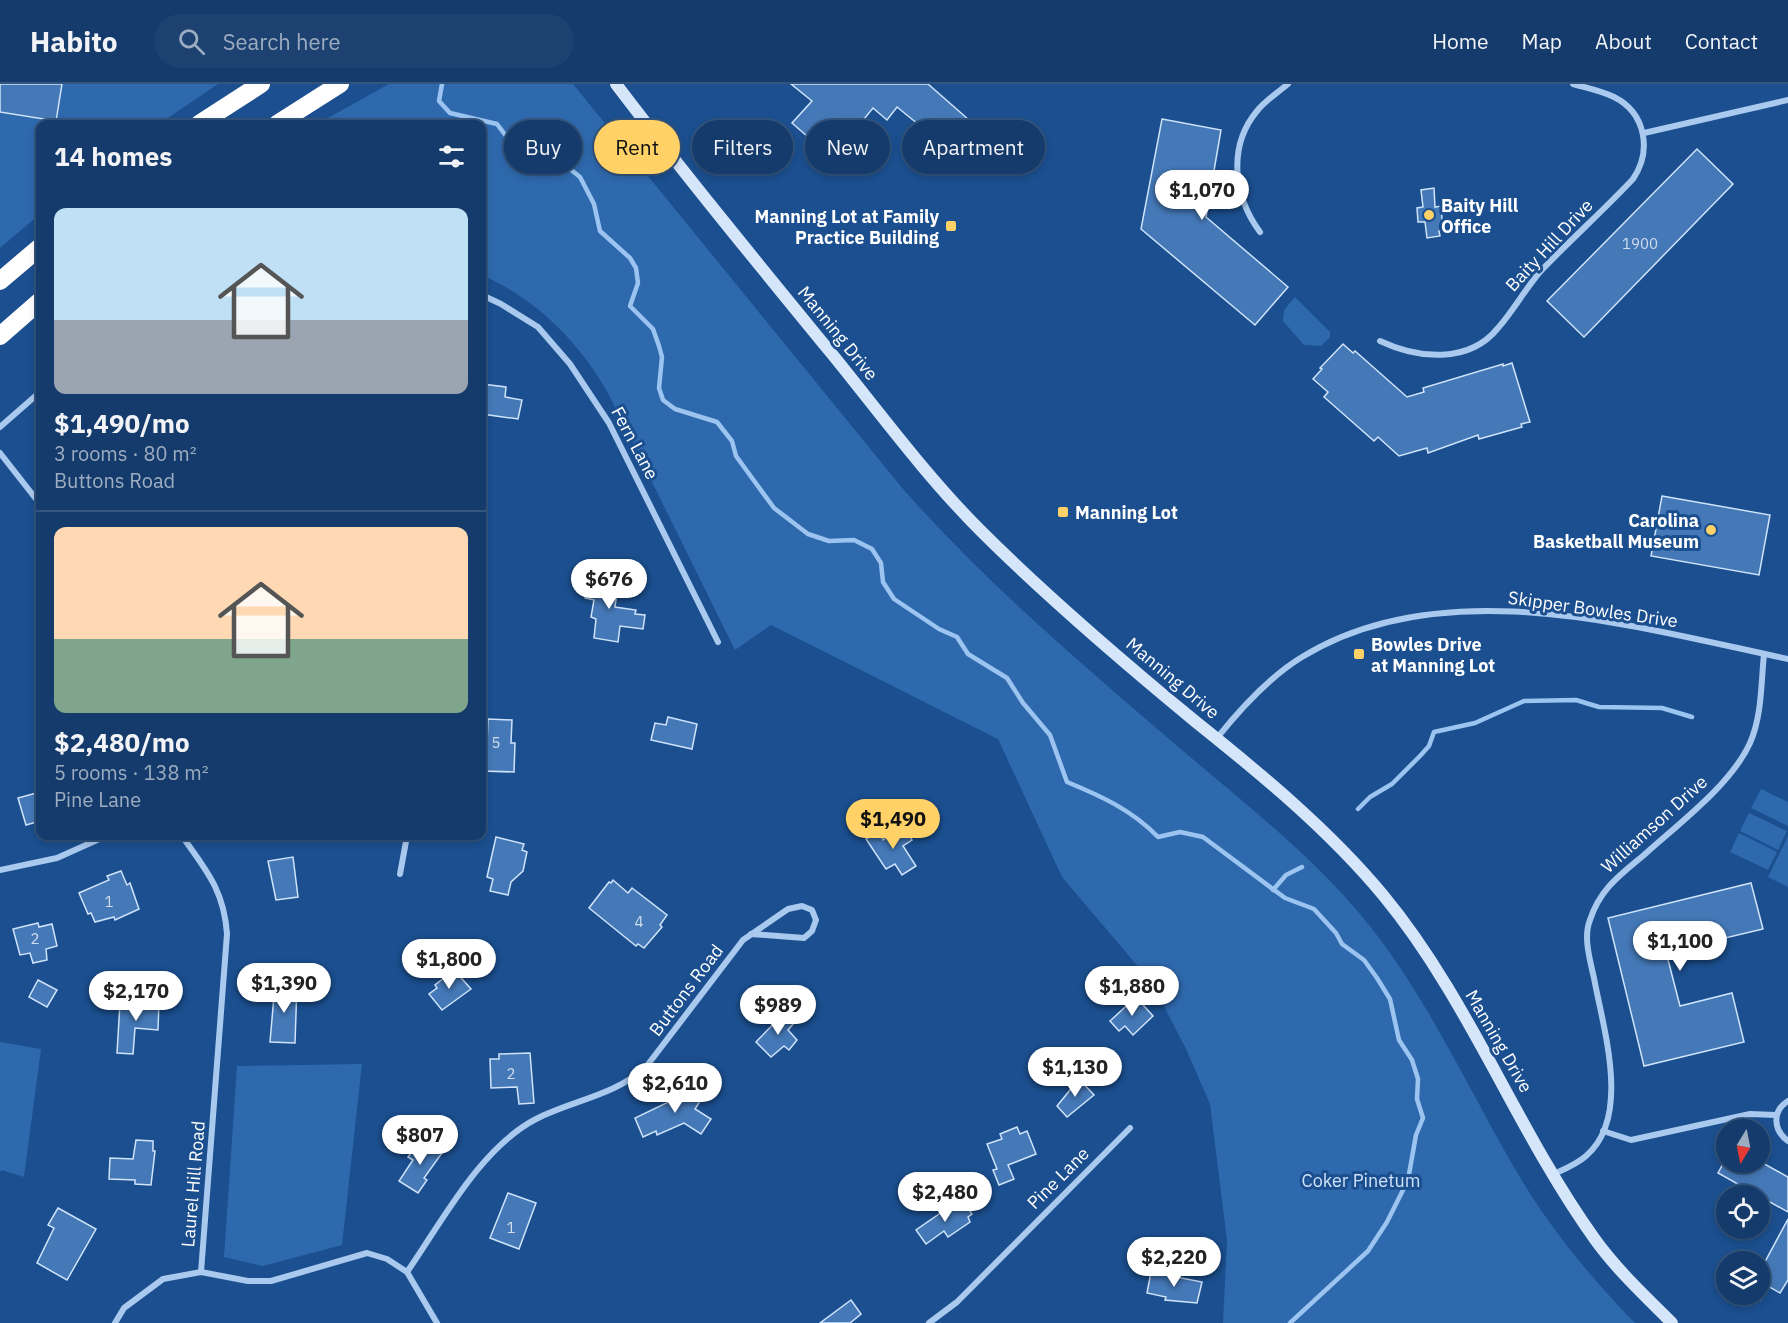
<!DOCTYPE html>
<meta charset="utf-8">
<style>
body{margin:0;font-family:"IBM Plex Sans",sans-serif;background:#1d4271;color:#f1f3f6;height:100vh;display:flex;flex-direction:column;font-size:22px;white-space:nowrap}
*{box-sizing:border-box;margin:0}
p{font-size:20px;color:#9dadc1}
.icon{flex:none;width:33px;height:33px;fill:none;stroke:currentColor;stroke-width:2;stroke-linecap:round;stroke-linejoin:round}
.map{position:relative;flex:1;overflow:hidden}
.panel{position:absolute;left:36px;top:36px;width:450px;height:720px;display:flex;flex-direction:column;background:#143b6b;border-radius:12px;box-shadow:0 3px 9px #0003,0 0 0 2px #33557e}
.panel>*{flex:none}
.banner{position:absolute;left:504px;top:36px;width:570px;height:54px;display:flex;gap:12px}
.needle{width:39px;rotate:190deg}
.tools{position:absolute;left:1716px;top:1035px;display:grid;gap:12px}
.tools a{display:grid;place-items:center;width:54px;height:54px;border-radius:50%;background:#143b6b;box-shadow:0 3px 9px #0003,0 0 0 2px #33557e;font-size:30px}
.price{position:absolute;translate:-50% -51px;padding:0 14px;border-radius:21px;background:#fff;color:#222;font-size:20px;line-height:39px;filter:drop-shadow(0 2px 3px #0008)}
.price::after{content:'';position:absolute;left:50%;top:36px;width:18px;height:14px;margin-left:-9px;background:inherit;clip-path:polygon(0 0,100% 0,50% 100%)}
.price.active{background:#ffd166;color:#111}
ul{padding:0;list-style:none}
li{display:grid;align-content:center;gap:12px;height:318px;padding:0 18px}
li+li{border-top:2px solid #33557e}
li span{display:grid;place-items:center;height:186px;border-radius:12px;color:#555}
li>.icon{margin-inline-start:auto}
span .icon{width:108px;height:108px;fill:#fffc;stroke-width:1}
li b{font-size:26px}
h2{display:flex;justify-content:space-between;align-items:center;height:72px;padding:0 18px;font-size:26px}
.tag{padding:0 21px;border-radius:27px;background:#143b6b;box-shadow:0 3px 9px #0003,0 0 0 2px #33557e;font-size:21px;line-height:54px}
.tag.active{background:#ffd166;color:#111}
header{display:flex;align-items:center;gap:36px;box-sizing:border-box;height:84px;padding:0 30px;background:#143b6b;border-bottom:2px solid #33557e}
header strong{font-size:28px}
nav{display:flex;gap:33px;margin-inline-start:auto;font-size:21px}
.search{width:420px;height:54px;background:#1d4271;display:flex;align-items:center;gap:15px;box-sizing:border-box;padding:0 21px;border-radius:33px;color:#9dadc1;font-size:22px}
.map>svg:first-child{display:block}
.green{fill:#2e69ad}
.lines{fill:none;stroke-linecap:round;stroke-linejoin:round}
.stream{stroke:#9cc4f0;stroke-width:4.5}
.building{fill:#4478b7;stroke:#cfe3fa;stroke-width:1.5}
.street{stroke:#a9c9ee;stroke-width:6}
.secondary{stroke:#d6e6fa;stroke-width:12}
.highway{stroke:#fff;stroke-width:18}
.poi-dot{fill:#ffd166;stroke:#1b4f8f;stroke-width:2}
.labels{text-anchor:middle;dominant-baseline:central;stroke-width:6;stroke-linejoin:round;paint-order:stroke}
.number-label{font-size:15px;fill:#d0dded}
.poi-label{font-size:18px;font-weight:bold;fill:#fff;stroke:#1b4f8f;text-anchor:start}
.street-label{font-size:18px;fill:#fff;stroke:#1b4f8f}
.park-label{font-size:18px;fill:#cfe3fa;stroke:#1b4f8f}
</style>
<header>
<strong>Habito</strong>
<div class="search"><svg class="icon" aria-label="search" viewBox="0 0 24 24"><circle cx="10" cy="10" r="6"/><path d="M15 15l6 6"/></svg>Search here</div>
<nav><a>Home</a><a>Map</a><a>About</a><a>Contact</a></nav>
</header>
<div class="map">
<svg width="1788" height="1239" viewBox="0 0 1788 1239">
<rect width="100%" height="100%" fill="#1b4f8f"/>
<!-- green -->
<g class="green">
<path d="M0,0h218l-59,40h-119v90l-40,34z"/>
<path d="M389,0h184l330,405c85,96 182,178 279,261 61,52 126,102 178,164 70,83 112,186 169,278 30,47 67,91 106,131h-412l4,-82 -17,-137 -24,-55 -34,-66 -90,-106 -64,-138 -227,-114 -36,25 -127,-257c-30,-52 -71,-93 -126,-118v-151h-165z"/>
<path d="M1295,213l35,35v5l-9,9 -17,-1 -21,-24 1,-11z"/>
<path d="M1761,705l27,13v24l-37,-18z"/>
<path d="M1749,729l38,18 -9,19 -38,-19z"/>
<path d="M1739,749l38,19 -9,18 -38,-18z"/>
<path d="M1788,752v51l-20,-10z"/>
<path d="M0,958l41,7 -17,128 -22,-7 -2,2z"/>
<path d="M362,980l-20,181 -79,21 -39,-9 13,-191z"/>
</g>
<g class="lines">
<!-- stream -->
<g class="stream">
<path d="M442,0l-3,17 11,12 47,11 18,24 10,4 12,-2 18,7 25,20 14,27 6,27 30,27 6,10 2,15 -8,23 23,23 6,17 3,11 -3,31 4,12 12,9 42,13 15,19 4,15 38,52 34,26 21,7 25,-1 18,9 9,14 2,19 11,17 45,30 18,8 11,17 39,24 16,25 27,32 17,47c34,14 65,28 91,55l22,-5 23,5 82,61 29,11 22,24 6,11 22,16 13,18 13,21 9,41 13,20 6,19 -1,20 6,19 -7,17 -8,45 -21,42 -19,29 -78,72"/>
<path d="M1358,725l12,-12 22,-13 28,-28 9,-10 5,-14 41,-9 49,-22 52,-1 23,7 63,1 30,9"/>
<path d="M1273,806l13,-15 16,-8"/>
</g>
</g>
<!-- building -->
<g class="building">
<path d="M0,0h62l-6,37 -56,-9z"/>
<path d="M791,0h137l49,43 -11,13 1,17 -26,2 -1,-17 -43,-35 -10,13 -14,-12 -41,50 -40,-35 20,-22z"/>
<path d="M1162,35l59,11 -15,87 82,70 -33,38 -114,-96z"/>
<path d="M1697,65l36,35 -149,153 -37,-36z"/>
<path d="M1434,104l1,19 6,-1 2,25h-4l1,5 -13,2 -2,-16h-7l-1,-14 6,-1 -2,-17z"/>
<path d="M1343,260l10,9 2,-2 52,46 17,-5 -1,-4 80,-24v2l9,-3 18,59 -9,2 1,3 -43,12 -1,-4 -50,18 -1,-5 -28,8 -21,-19 -4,4 -50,-44 4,-5 -15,-13 9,-10 -2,-1z"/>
<path d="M482,300l24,3 -1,10 17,3 -4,19 -36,-5z"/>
<path d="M1662,412l108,19 -11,60 -108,-19z"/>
<path d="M594,486l15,2 -3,18 11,2 -2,15 21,3 -1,4 10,1 -2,14 -23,-3 -2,16 -24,-4 2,-19 -5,-2 3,-17 -9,-2 4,-23 3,2z"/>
<path d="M668,633l29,7 -5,25 -41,-9 4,-17 11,2z"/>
<path d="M488,635l24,1 -1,23h4l-1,29 -32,-1v-27h5z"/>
<path d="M40,708v29l-14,4 -8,-27z"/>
<path d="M904,743l8,13 -9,6 13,20 -14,9 -7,-11 -9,5 -20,-30 13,-8 4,9z"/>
<path d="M496,753l28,7 -2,6 5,2 -4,19 -12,11 -3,13 -18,-4 3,-12 -6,-2z"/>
<path d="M293,773l5,40 -22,3 -8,-39z"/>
<path d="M121,787l6,14 3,-2 9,26 -24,11 -1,-3 -19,5 -4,-9 -3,1 -9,-21 30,-13 -2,-4z"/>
<path d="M613,796l15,13 4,-5 35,27 -7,10 2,2 -18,21 -6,-4 -2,2 -47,-38 20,-26 2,1z"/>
<path d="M1751,799l12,46 -97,23 14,54 52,-13 12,49 -100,24 -36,-148z"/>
<path d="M38,839l1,4 13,-3 5,22 -11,3 1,11 -14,3 -3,-10 -10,2 -7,-26z"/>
<path d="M448,858l13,15 -14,13 -14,-14z"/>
<path d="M454,886l17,19 -29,21 -13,-16 8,-6 -2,-3z"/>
<path d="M38,896l19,10 -10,17 -18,-10z"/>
<path d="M275,900l22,1 -2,58 -25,-1z"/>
<path d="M1136,913l17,19 -20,19 -8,-9 -6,5 -9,-10z"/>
<path d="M133,916l26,2 -1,28 -23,-2 -2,26 -16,-1 3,-50h12z"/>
<path d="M784,929l10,10 -6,7 9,10 -8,10 -5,-4 -13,11 -15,-15z"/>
<path d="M530,969l4,50 -15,1 -2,-17 -26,1 -1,-29h9v-5z"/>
<path d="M1079,995l15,16 -27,22 -10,-11z"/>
<path d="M689,1000l16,9 -10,16 16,10 -10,15 -17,-11 -27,12 -1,-4 -13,6 -8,-19 46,-22z"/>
<path d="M1017,1043l3,7 7,-3 9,23 -28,11 6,14 -15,6 -6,-15 4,-1 -10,-25 15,-5 -2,-5z"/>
<path d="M420,1055l22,14 -18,25 3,2 -9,13 -19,-12 14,-21 -5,-3z"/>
<path d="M136,1056l17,1v10h2l-4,34 -16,-1v-4l-26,-1 1,-21 23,1z"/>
<path d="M1724,1078h37l27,15v35l-70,-39z"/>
<path d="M508,1109l28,10 -17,46 -29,-11z"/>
<path d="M955,1119l4,5 6,-4 7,10 -4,3 2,5 -22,15 -4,-6 -18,13 -10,-14z"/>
<path d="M58,1124l38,21 -29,51 -30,-17 17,-35 -6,-3z"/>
<path d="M1788,1135v61l-8,13 -12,-7 -8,15v-30z"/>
<path d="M1151,1188l51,10 -5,21 -32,-3 1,-3 -19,-4z"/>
<path d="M851,1216l10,14 -11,9h-30z"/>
</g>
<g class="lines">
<!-- street -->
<g class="street">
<path d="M1644,49l144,-33"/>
<path d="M1260,148c-26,-35 -33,-85 -3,-121 8,-10 20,-18 31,-27"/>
<path d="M482,211l19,9 37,23 32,37 39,59 109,219"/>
<path d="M1380,257c38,18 89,23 118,-13 15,-17 26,-37 41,-55 30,-32 64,-62 94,-94 19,-28 13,-66 -19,-82 -12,-6 -27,-9 -41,-13"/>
<path d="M0,343l40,-35"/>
<path d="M0,369l40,51"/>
<path d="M1217,654c24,-30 52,-61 85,-81 141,-87 334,-30 486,2"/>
<path d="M182,752c24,34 42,54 45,98l-26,338"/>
<path d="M0,786l57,-12 49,-22"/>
<path d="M400,790l7,-38"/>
<path d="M1788,1017c-16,10 -15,29 0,40"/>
<path d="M1603,1047l28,9 119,-26 26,1"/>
<path d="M1554,1090c11,-5 23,-10 32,-18 46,-39 17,-128 8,-178 -4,-18 -11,-41 -4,-58 10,-31 30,-45 54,-65 33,-30 87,-70 106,-112 12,-27 11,-60 14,-89"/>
<path d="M407,1188c35,-50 73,-124 129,-153 37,-19 78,-23 110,-52l97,-127 45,-31 14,-3 10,4 4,10 -4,11 -8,7 -53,-4"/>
<path d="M115,1239l9,-15 39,-29 38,-7 47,9h23l96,-28 20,6 20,13 30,51"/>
<path d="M929,1239l28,-21 173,-174"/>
</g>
<!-- secondary -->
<path class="secondary" d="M616,0c70,92 143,181 216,270 48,59 94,122 148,176 68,68 142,131 216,192 65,52 133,108 187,173 86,104 133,234 211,343 22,31 51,58 78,85"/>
<!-- highway -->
<g class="highway">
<path d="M199,40l62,-40"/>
<path d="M277,40l63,-40"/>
<path d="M0,197l40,-34"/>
<path d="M0,252l40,-35"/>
</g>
</g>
<!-- markers -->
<g class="poi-dot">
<circle cx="1429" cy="131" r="6"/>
<rect x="945" y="136" width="12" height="12" rx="3"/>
<rect x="1057" y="422" width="12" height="12" rx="3"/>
<circle cx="1711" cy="446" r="6"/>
<rect x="1353" y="564" width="12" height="12" rx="3"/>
</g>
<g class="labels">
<!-- number labels -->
<g class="number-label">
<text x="1640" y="159">1900</text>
<text x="496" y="658">5</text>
<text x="109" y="817">1</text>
<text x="639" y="837">4</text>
<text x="35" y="854">2</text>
<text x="511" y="989">2</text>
<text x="511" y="1143">1</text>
</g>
<!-- poi labels -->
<g class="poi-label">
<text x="1441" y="121">Baity Hill<tspan x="1441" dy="21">Office</tspan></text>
<text x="939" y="132" text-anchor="end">Manning Lot at Family<tspan x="939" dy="21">Practice Building</tspan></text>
<text x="1075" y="428">Manning Lot</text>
<text x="1699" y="436" text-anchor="end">Carolina<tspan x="1699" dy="21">Basketball Museum</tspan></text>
<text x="1371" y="560">Bowles Drive<tspan x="1371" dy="21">at Manning Lot</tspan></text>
</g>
<!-- street labels -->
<g class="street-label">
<text transform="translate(1549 161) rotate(-47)">Baity Hill Drive</text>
<text transform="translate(838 249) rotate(51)">Manning Drive</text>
<text transform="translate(635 359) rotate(62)">Fern Lane</text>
<text transform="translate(1593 525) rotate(8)">Skipper Bowles Drive</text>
<text transform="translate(1173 594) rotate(40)">Manning Drive</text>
<text transform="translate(1654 740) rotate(-42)">Williamson Drive</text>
<text transform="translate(686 906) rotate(-53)">Buttons Road</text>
<text transform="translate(1499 957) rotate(60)">Manning Drive</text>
<text transform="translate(1058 1094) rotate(-45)">Pine Lane</text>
<text transform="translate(193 1100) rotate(-85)">Laurel Hill Road</text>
</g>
<!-- park labels -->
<g class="park-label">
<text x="1361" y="1096">Coker Pinetum</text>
</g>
</g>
</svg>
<div class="tools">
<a><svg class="needle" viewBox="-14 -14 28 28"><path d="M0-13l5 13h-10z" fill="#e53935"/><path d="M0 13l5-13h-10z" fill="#9dadc1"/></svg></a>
<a><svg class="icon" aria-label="locate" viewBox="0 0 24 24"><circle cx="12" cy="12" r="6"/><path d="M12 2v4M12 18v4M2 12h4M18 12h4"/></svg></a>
<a><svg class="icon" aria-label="layers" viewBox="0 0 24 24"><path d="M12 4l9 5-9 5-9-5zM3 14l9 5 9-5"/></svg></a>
</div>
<b class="price" style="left:1202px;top:137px">$1,070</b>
<b class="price" style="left:609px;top:526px">$676</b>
<b class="price active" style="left:893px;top:766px">$1,490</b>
<b class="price" style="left:1680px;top:888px">$1,100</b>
<b class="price" style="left:449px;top:906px">$1,800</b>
<b class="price" style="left:284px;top:930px">$1,390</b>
<b class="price" style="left:1132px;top:933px">$1,880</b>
<b class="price" style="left:136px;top:938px">$2,170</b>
<b class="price" style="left:778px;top:952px">$989</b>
<b class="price" style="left:1075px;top:1014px">$1,130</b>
<b class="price" style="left:675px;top:1030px">$2,610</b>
<b class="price" style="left:420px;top:1082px">$807</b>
<b class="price" style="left:945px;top:1139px">$2,480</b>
<b class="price" style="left:1174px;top:1204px">$2,220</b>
<div class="banner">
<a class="tag">Buy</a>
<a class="tag active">Rent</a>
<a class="tag">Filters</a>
<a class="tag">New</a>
<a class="tag">Apartment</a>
</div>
<section class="panel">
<h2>14 homes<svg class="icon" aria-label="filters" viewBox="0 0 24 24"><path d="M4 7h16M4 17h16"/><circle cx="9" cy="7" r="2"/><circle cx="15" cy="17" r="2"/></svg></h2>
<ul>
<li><span style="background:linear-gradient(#bfe0f5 60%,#9aa5b1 0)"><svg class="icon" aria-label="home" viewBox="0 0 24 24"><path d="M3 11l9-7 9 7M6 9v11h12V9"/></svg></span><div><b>$1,490/mo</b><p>3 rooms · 80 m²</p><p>Buttons Road</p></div></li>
<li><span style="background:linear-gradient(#ffd9b3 60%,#7fa58c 0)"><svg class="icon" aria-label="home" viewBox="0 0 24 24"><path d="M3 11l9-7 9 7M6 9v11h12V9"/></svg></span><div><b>$2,480/mo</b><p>5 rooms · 138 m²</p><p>Pine Lane</p></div></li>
</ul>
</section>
</div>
